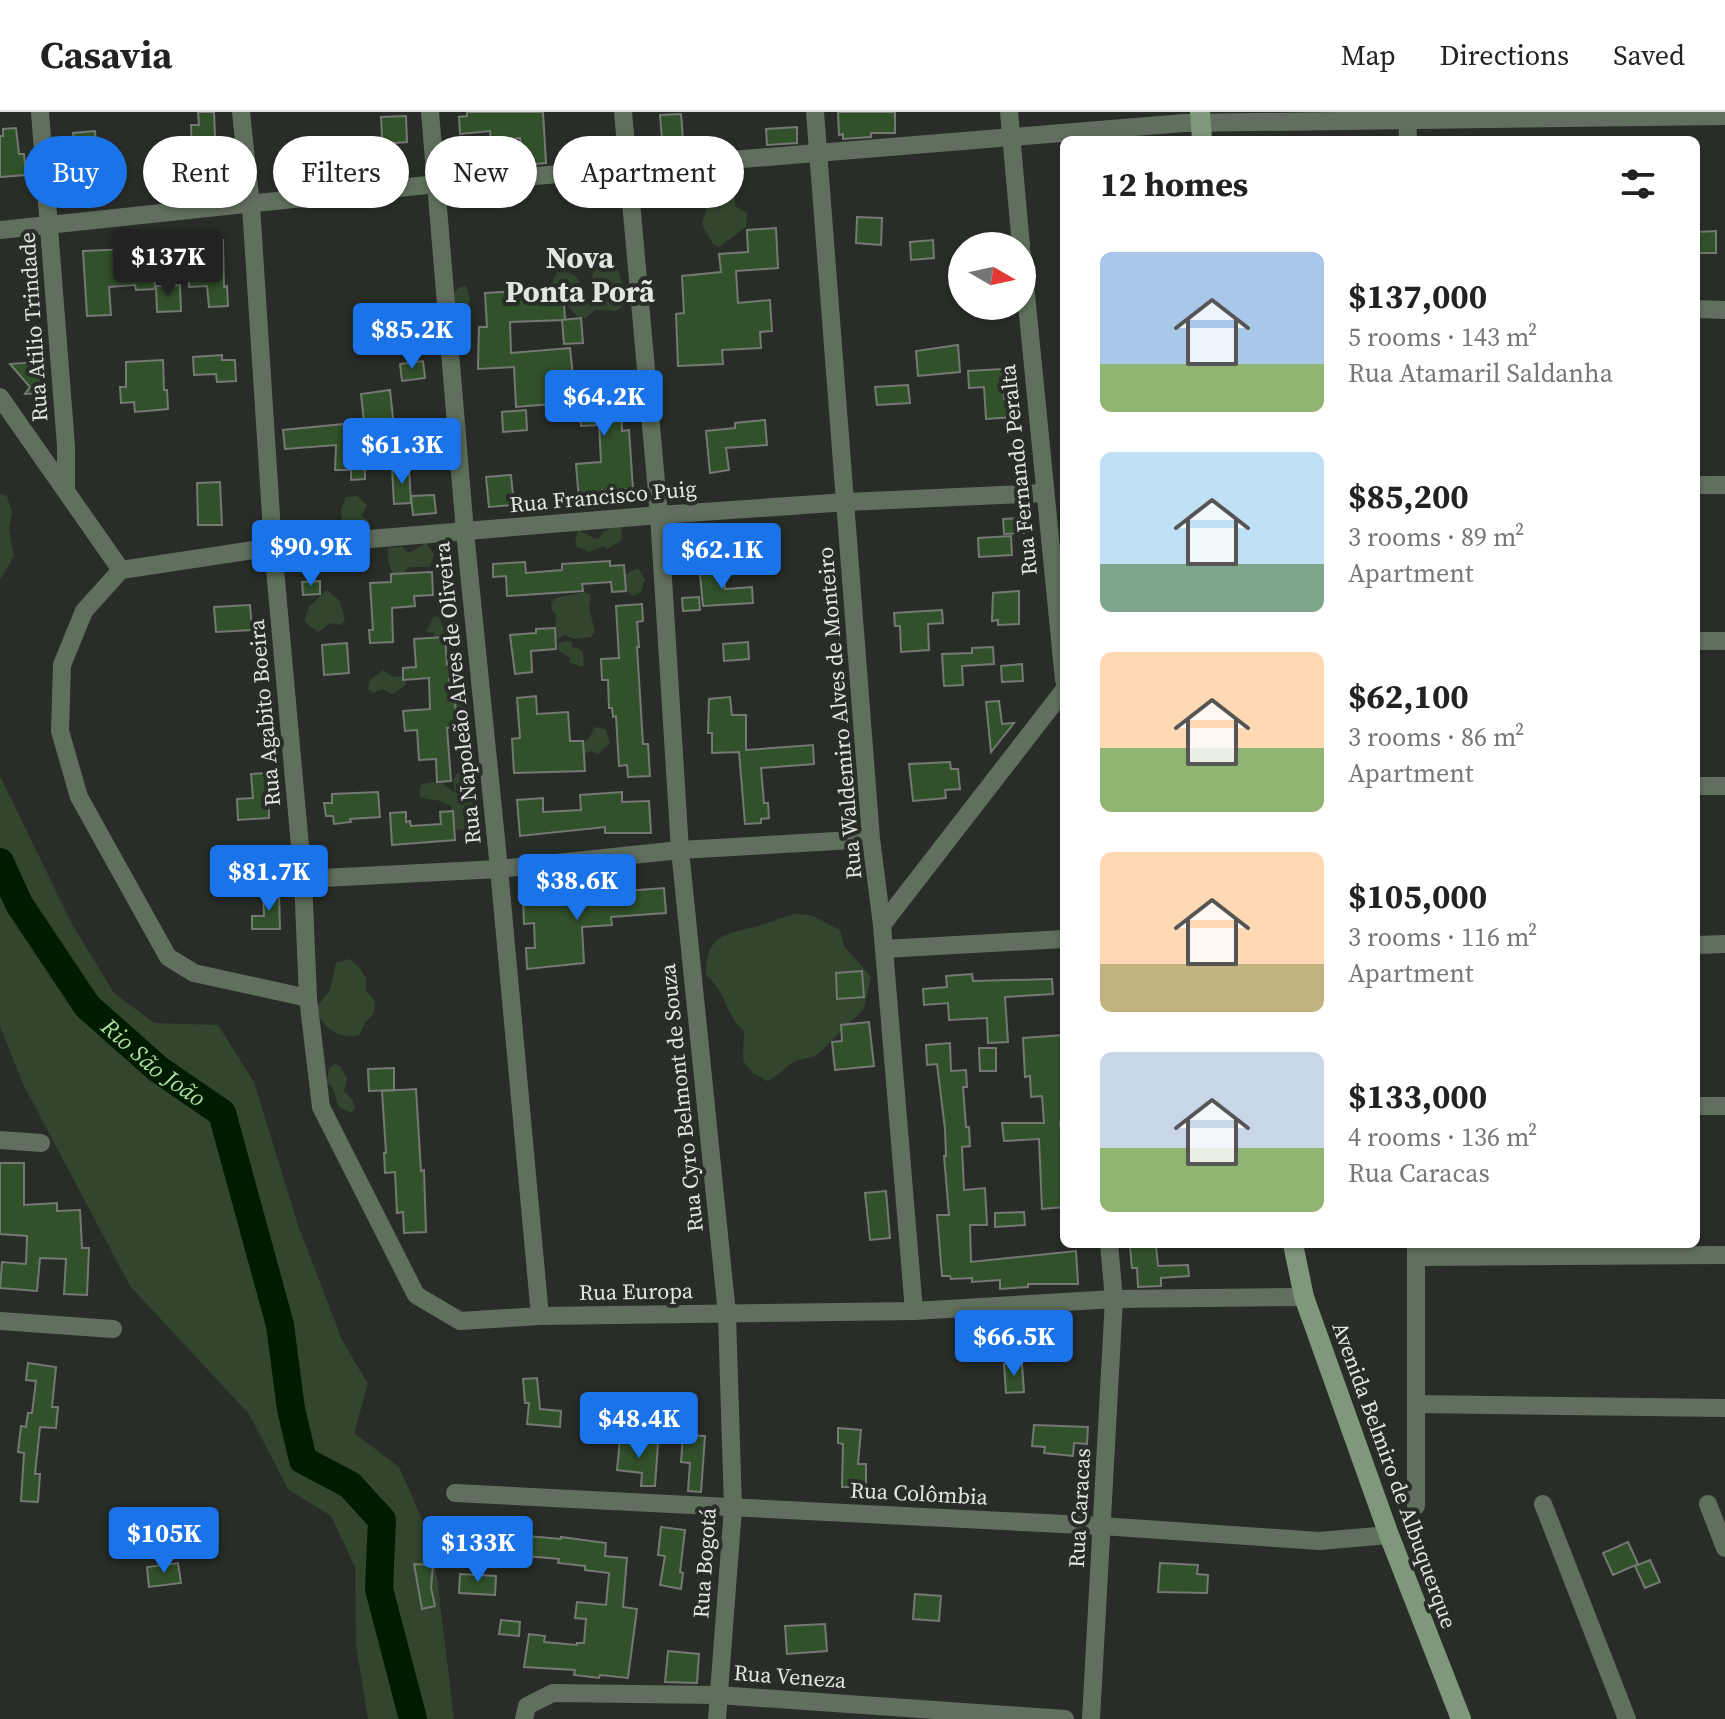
<!DOCTYPE html>
<meta charset="utf-8">
<style>
body{margin:0;font-family:"Source Serif 4",serif;background:#f6f6f6;color:#222;height:100vh;display:flex;flex-direction:column;font-size:30px;white-space:nowrap}
*{box-sizing:border-box;margin:0}
p{font-size:26px;color:#767676}
.icon{flex:none;width:44px;height:44px;fill:none;stroke:currentColor;stroke-width:2;stroke-linecap:round;stroke-linejoin:round}
.map{position:relative;flex:1;overflow:hidden}
.side{position:absolute;left:1060px;top:24px;width:640px;height:1112px;display:flex;flex-direction:column;background:#fff;border-radius:12px;box-shadow:0 2px 6px #0004}
.side>*{flex:none}
.hud{position:absolute;left:24px;top:24px;width:760px;height:72px;display:flex;gap:16px}
.needle{width:52px;rotate:99deg}
.fabs{position:absolute;left:948px;top:120px;display:grid;gap:16px}
.fabs a{display:grid;place-items:center;width:88px;height:88px;border-radius:50%;background:#fff;box-shadow:0 2px 6px #0004;font-size:40px}
.price{position:absolute;translate:-50% -68px;padding:0 18px;border-radius:8px;background:#1a73e8;color:#fff;font-size:26px;line-height:52px;filter:drop-shadow(0 2px 4px #0008)}
.price::after{content:'';position:absolute;left:50%;top:48px;width:24px;height:18px;margin-left:-12px;background:inherit;clip-path:polygon(0 0,100% 0,50% 100%)}
.price.selected{background:#222;color:#fff}
ul{padding:0;list-style:none}
li{display:flex;align-items:center;gap:24px;height:200px;padding:0 40px}
li span{display:grid;place-items:center;flex:none;width:224px;height:160px;border-radius:12px;color:#555}
li>.icon{margin-inline-start:auto}
span .icon{width:96px;height:96px;fill:#fffc;stroke-width:1}
li b{font-size:34px}
h2{display:flex;justify-content:space-between;align-items:center;height:96px;padding:0 40px;font-size:34px}
.pill{padding:0 28px;border-radius:36px;background:#fff;box-shadow:0 2px 6px #0004;font-size:28px;line-height:72px}
.pill.selected{background:#1a73e8;color:#fff}
header{display:flex;align-items:center;gap:48px;box-sizing:border-box;height:112px;padding:0 40px;background:#fff;border-bottom:2px solid #e0e0e0}
header strong{font-size:38px}
nav{display:flex;gap:44px;margin-inline-start:auto;font-size:28px}
.map>svg:first-child{display:block}
.green{fill:#33452f}
.lines{fill:none;stroke-linecap:round;stroke-linejoin:round}
.river{stroke:#001c00;stroke-width:28}
.building{fill:#31512b;stroke:#747973;stroke-width:2}
.street{stroke:#61705e;stroke-width:18}
.secondary{stroke:#7f977a;stroke-width:20}
.labels{text-anchor:middle;dominant-baseline:central;stroke-width:8;stroke-linejoin:round;paint-order:stroke}
.street-label{font-size:22px;fill:#e3e6e3;stroke:#292d28}
.water-label{font-size:24px;font-style:italic;fill:#aadfa0;stroke:#292d28}
.district-label{font-size:30px;font-weight:bold;fill:#e3e6e3;stroke:#292d28}
</style>
<header>
<strong>Casavia</strong>
<nav><a>Map</a><a>Directions</a><a>Saved</a></nav>
</header>
<div class="map">
<svg width="1725" height="1607" viewBox="0 0 1725 1607">
<rect width="100%" height="100%" fill="#292d28"/>
<!-- green -->
<g class="green">
<path d="M731,82l4,6v6l12,7 -1,14 -27,20 -6,-3 -11,-19 5,-20 6,-5 7,2z"/>
<path d="M600,152l18,6 8,25 -4,12 -6,4 -20,-1 -11,8h-6c-11,-9 -18,-25 -27,-35l5,-11c21,-1 22,6 27,24l7,2 2,-26z"/>
<path d="M466,174l4,13 -2,6 2,7 -15,11 -1,-30 4,-5z"/>
<path d="M0,382l7,2 5,16 -3,18 5,26 -14,24z"/>
<path d="M357,384l10,9 -6,11 6,3 4,13 -24,5 -3,-6 -13,2 -2,-2 1,-11 12,2 -1,-12 5,-13z"/>
<path d="M615,413l6,2 1,11 -1,3 -14,8 -3,-3 -15,6 -12,-5 -2,-6 3,-11 18,9 4,-1 3,-6z"/>
<path d="M426,431l8,11 -4,13h-20l-10,8 -7,-1 -5,-12v-14l14,-1 7,6z"/>
<path d="M638,456l7,12 -4,12 -9,4 -7,-8 -1,-13z"/>
<path d="M326,478l14,11 5,19 -5,5 -10,-2 -12,9 -14,-11 5,-14z"/>
<path d="M585,480l6,3 -2,13 6,24 -4,5 -17,2 -9,-4 -8,4 -2,-6 1,-18 -4,-5 -1,-7 5,-5z"/>
<path d="M434,504l6,1 2,9 13,2 -1,12 -11,1 5,7 -2,6 -10,-11 -2,-10 -8,-1z"/>
<path d="M565,529l7,1v6h6l5,4 1,13 -2,2 -13,-5 1,-4 -11,-7 -1,-8z"/>
<path d="M383,558l10,7 11,-1 2,9 -14,9 -9,-5 -9,4 -6,-4 1,-8z"/>
<path d="M455,588l10,4 5,19 -5,8v10h-7l-6,-8 3,-11 -3,-20z"/>
<path d="M595,615l11,2 4,14 -12,11 -7,-3 -5,2 -1,9h-4v-20l7,-2z"/>
<path d="M461,656l10,2 7,7 -2,30 7,25 -29,-3 -3,-23 -10,-5 -20,-3 -2,-7 3,-7 17,-3 16,12 -2,-13z"/>
<path d="M0,664l72,148 42,69 40,30 64,2 36,57 44,143 44,115 26,44 -14,49 45,34 34,77 21,175h-86l-12,-73 -1,-79 -24,-51 -43,-27 -39,-75 -119,-128 -107,-202 -23,-58z"/>
<path d="M795,802l16,1 29,15 4,16 27,31 -7,32 -45,44c-8,6 -17,5 -25,9 -11,5 -15,15 -27,19l-14,-8 -10,-12 1,-30c-21,-20 -16,-37 -38,-56 -1,-41 21,-41 53,-49 12,-4 24,-9 36,-12z"/>
<path d="M349,847l10,8 7,11v13l9,10 -1,12 -9,10 -6,12c-20,5 -40,-8 -42,-28l13,-17 6,-27z"/>
<path d="M335,952l6,3 6,12 -3,12 9,10 2,6 -4,6 -12,-6 -7,-20 -5,-5 2,-14z"/>
</g>
<g class="lines">
<!-- river -->
<path class="river" id="s1" d="M0,750l19,42 68,102 71,63 64,44 58,212 11,84 12,51 47,25 32,35 -3,69 34,130"/>
</g>
<!-- building -->
<g class="building">
<path d="M198,0h16l3,71 -24,1 -2,-59h8z"/>
<path d="M467,0h76l3,51 -24,2 -2,-27 -29,4 -1,-11 -30,3 -1,-17 8,-1z"/>
<path d="M838,0h57v21h-24v4l-28,2v-5l-4,1z"/>
<path d="M681,2l2,25 -21,1 -2,-25z"/>
<path d="M406,4l1,26 -12,1 2,33 -13,2 -3,-61z"/>
<path d="M797,15v16l-30,2 -1,-16z"/>
<path d="M16,16l3,26h5l2,21 -26,2v-41h3v-7z"/>
<path d="M95,19l7,74 -20,2 -9,-74z"/>
<path d="M857,105l25,1 -1,27 -25,-2z"/>
<path d="M776,116l2,40 -42,3 2,32 32,-3 2,31 -12,1 1,16 -39,2 1,14 -45,2 -2,-52 8,-1 -2,-37 39,-4 -2,-18 29,-2 -1,-22z"/>
<path d="M1716,119v22h-20v-21z"/>
<path d="M223,128l1,47 3,-1 1,20 -19,1 -2,-21 -18,1 -1,-29 -27,3 -1,-15 43,-1v-4z"/>
<path d="M933,128l1,18 -23,2 -1,-18z"/>
<path d="M131,137l1,8h22l1,32 -19,1 -1,-5 -26,2 2,28 -24,1 -4,-65z"/>
<path d="M180,173l1,26 -24,1 -1,-26z"/>
<path d="M563,176l2,32 -55,2 1,31 59,-5 3,29 -23,2 2,25 -36,3 -2,-40 -36,2 1,-42h8l-2,-34z"/>
<path d="M581,206l2,25 -19,1 -2,-24z"/>
<path d="M958,233l2,27 -42,4 -2,-25z"/>
<path d="M222,243v5h13l1,21 -19,1 -1,-8 -22,1 -1,-18z"/>
<path d="M163,248l1,30h3l1,19 -33,3 -1,-10 -13,1 -1,-16h6v-25z"/>
<path d="M423,249l2,17 -23,3 -2,-17z"/>
<path d="M35,250v6h8l1,25 -19,1 5,-7 -20,-23z"/>
<path d="M1002,257l2,30 10,-1 1,19 -29,2 -2,-32 -15,1 -1,-17z"/>
<path d="M614,259l3,26h4l1,34 7,-1 4,59 -31,1 1,10 -24,1 -3,-37 25,-2 -2,-37 -18,1 -3,-52z"/>
<path d="M908,273l2,18 -33,2 -2,-18z"/>
<path d="M390,278l6,56 -31,4v29l-14,1v-10h-16l1,-25 -51,4 -2,-19 81,-8 -3,-28z"/>
<path d="M526,298l1,20 -24,2 -1,-20z"/>
<path d="M765,308l2,25 -41,3 3,22 -19,3 -4,-42 29,-3v-5z"/>
<path d="M409,356l2,35 -17,1 -2,-35z"/>
<path d="M511,363l3,30 -25,2 -3,-30z"/>
<path d="M220,370l2,43h-24l-1,-42z"/>
<path d="M434,383l2,18 -23,2 -2,-19z"/>
<path d="M1023,406l1,15 -20,1 -1,-15z"/>
<path d="M1011,424l1,19 -33,2 -1,-19z"/>
<path d="M610,449v5l14,-1 2,26 -14,1 -1,-10 -29,2 1,7 -76,5 -1,-20 -13,1v-13l32,-2 1,11 36,-3v-6z"/>
<path d="M723,459l2,18 27,-2 1,16 -50,3 -3,-32z"/>
<path d="M432,460l1,23 -19,1 1,10 -23,2 1,34 -23,1 -1,-13h4l-3,-47 21,-1v-8z"/>
<path d="M320,469v13l-17,1 -1,-13z"/>
<path d="M1019,479v33l-21,1v-5l-6,1 1,-28z"/>
<path d="M699,485l1,13 -17,1 -1,-13z"/>
<path d="M642,492l1,17 -6,1 2,25h-2l6,97h5l2,32 -22,1 -1,-12 -8,1 -3,-50 -3,1 -1,-9h-3l-1,-28h-6l-1,-21 18,-1 -3,-52z"/>
<path d="M250,493l2,25 -36,2 -2,-25z"/>
<path d="M942,498l1,13 -15,1 1,26 -28,2 -1,-26h-5l-1,-13z"/>
<path d="M555,516l1,21 -25,2 1,21 -17,2 -5,-39 26,-2v-4z"/>
<path d="M445,525l2,28h6l1,14h-5l2,23h4l2,25 -10,1 4,53 -14,1 -1,-23 -17,1 -2,-30 -12,1 -2,-20 27,-2 -1,-31 -26,2v-12l13,-1 -2,-28z"/>
<path d="M748,530l1,17 -25,2 -1,-17z"/>
<path d="M347,531l2,30 -25,2 -2,-30z"/>
<path d="M993,535l1,17 -32,2 1,19 -19,1 -2,-32 30,-1v-5z"/>
<path d="M1022,552l1,17 -21,1 -1,-16z"/>
<path d="M536,584l1,18 31,-2 2,29h13l2,30 -71,2 -2,-34 8,-1 -3,-40z"/>
<path d="M730,585l2,18h14v35l67,-5 1,19 -53,4 3,35h4l1,15 -8,1v4l-16,1 -6,-72 -27,1v-20h-4l1,-34z"/>
<path d="M999,589l3,23 12,-1 -23,29 -5,-50z"/>
<path d="M950,650l1,7h7l2,20 -15,1 1,8 -33,3 -4,-37z"/>
<path d="M268,661l1,45 -31,2 -1,-21 16,-1 -2,-24z"/>
<path d="M378,680l2,25 -30,2 1,3 -17,2 -1,-8h-7l-2,-13h8v-9z"/>
<path d="M622,680v10l27,-1 2,32h-46v-6l-85,9 -3,-36 26,-2v14l38,-2 -1,-15z"/>
<path d="M453,699l2,29 -63,5 -2,-32 16,-1v10l4,-1 1,5 30,-2 -1,-12z"/>
<path d="M664,776l2,25 -55,4 1,8 -30,2 2,36 -57,6 -1,-21h9l-1,-25 -10,1 -1,-26 9,-1v-7l21,-1v6l27,-2v10l47,-3 -1,-9z"/>
<path d="M279,779l1,38h-28v-13h12l-1,-24z"/>
<path d="M862,859l2,26 -27,2 -1,-26z"/>
<path d="M972,862l1,7 79,-2 1,15 -48,3 3,45 -20,1 -1,-25 -38,2 -1,-17 -24,2 -1,-16 24,-2 -1,-11z"/>
<path d="M869,910l5,44 -39,4 -3,-28 10,-1 -1,-16z"/>
<path d="M1063,923l1,86 -4,1 4,37v48l-22,2 -3,-70 -35,2 -2,-18h42l-2,-27 -11,1 -1,-21 -5,1 -2,-39z"/>
<path d="M950,931l1,28 15,-1 1,17h-4l3,40h3l1,19 -8,1 2,43 21,-2 2,37h-17l1,37 105,-11 2,33h-50v3l-28,2v-9l-28,2v-4l-21,1 -1,-3h-8l-5,-61h12l-5,-59h2l-1,-27 -8,-65 -10,1 -1,-20z"/>
<path d="M979,936h17v23h-16z"/>
<path d="M394,956v22l-25,1 -1,-22z"/>
<path d="M416,977l5,82 3,-1 2,62 -22,1 -1,-21 -6,1 -2,-41 -10,1 -1,-20h2l-4,-62z"/>
<path d="M0,1051h24v42l33,-2v8l23,-1 2,38h7l-2,47 -23,-1 2,-35 -26,-1 -3,33 -37,-3 2,-26 24,2 1,-28 -27,-2z"/>
<path d="M886,1079l4,47 -20,2 -5,-47z"/>
<path d="M1024,1100l1,13 -30,2v-14z"/>
<path d="M1156,1133l2,21 30,-1 1,11 -28,2v8l-23,1 -1,-19h-5l-2,-21z"/>
<path d="M28,1251l28,4 -4,40h6l-2,21 -16,-1 -5,47h5l-2,28 -17,-1 3,-48 -6,-1 3,-26 5,1 2,-14h4l4,-32 -10,-1z"/>
<path d="M1022,1251l2,29 -18,1 -2,-29z"/>
<path d="M537,1266l3,31 21,2 -1,16 -33,-3 2,-21h-4l-2,-24z"/>
<path d="M661,1298l24,4 -3,19 -24,-4z"/>
<path d="M1034,1313l54,2 -1,17 -13,-1 -1,13 -29,-3 1,-6 -13,-1z"/>
<path d="M838,1316l23,2 -3,34h8v23h-24l1,-43 -5,-1z"/>
<path d="M683,1323l22,1 -4,56 -13,-1 2,-28 -9,-1z"/>
<path d="M620,1327l38,4 -3,43h-14l1,-13 -25,-3z"/>
<path d="M661,1415l24,3 -5,42 3,1 -2,16 -21,-4 5,-29 -7,-1z"/>
<path d="M527,1424l34,3v-2l45,6 -1,13 22,2 -4,49 14,2 -9,69 -28,-3 -1,3 -25,-3 1,-5 -51,-3 5,-33 16,2 -1,6 33,3v-2h7l2,-24 -11,-1 2,-16 29,3 3,-32 -24,-3v-4l-27,-3 1,-4 -33,-3z"/>
<path d="M1628,1430l10,22 -25,11 -10,-22z"/>
<path d="M1650,1448l10,22 -15,6 -10,-22z"/>
<path d="M178,1451l3,20 -32,4 -2,-20z"/>
<path d="M1160,1451l38,2 -1,9 11,1 -1,18 -49,-1z"/>
<path d="M414,1452l19,1 -2,23 4,18 -13,3z"/>
<path d="M460,1462l36,2 -1,19 -36,-2z"/>
<path d="M915,1482l26,2 -2,25 -26,-2z"/>
<path d="M501,1508l19,2 -1,14 -20,-2z"/>
<path d="M825,1512l2,27 -40,3 -2,-28z"/>
<path d="M668,1539l31,3 -2,29 -32,-1z"/>
</g>
<g class="lines">
<!-- street -->
<g class="street">
<path d="M40,0l26,334v44"/>
<path d="M241,0l10,94 22,341 30,332 5,119 13,109 95,188 44,26 80,-5 374,-5 200,-12 190,-2"/>
<path d="M430,0l35,420 34,337 41,447"/>
<path d="M623,0l36,403 21,335 47,464 6,194 -16,211"/>
<path d="M815,0l56,727 11,86 32,386"/>
<path d="M1009,0l12,134"/>
<path d="M1407,0l1,28"/>
<path d="M0,118l437,-46 747,-61 541,-7"/>
<path d="M1022,142l42,426"/>
<path d="M1696,197l29,1"/>
<path d="M0,285l121,173"/>
<path d="M1696,373h29"/>
<path d="M121,458l152,-23 386,-32 188,-13 197,-9"/>
<path d="M121,458l-37,41 -22,54 -2,66 19,66 89,160 26,16 114,25"/>
<path d="M1696,529h29"/>
<path d="M1696,674h29"/>
<path d="M303,767l196,-10 181,-19 191,-11"/>
<path d="M882,813l182,-235"/>
<path d="M1696,833l29,-1"/>
<path d="M884,837l180,-10"/>
<path d="M1696,994h29"/>
<path d="M0,1028l41,3"/>
<path d="M1416,1145l309,-2"/>
<path d="M0,1209l113,8"/>
<path d="M1416,1292l309,4"/>
<path d="M455,1381l647,33 217,15 70,-6"/>
<path d="M1543,1392l84,215"/>
<path d="M1708,1392l17,44"/>
<path d="M1416,1394v-262"/>
<path d="M524,1607l3,-13 26,-13 165,2 347,24"/>
<path d="M1091,1607l23,-420 -5,-55"/>
</g>
<!-- secondary -->
<g class="secondary">
<path d="M1200,0l2,28"/>
<path d="M1293,1132l11,53 85,238 72,184"/>
</g>
</g>
<g class="labels">
<!-- street labels -->
<g class="street-label">
<text transform="translate(33 215) rotate(-94)">Rua Atilio Trindade</text>
<text transform="translate(1018 358) rotate(-96)">Rua Fernando Peralta</text>
<text transform="translate(603 384) rotate(-5)">Rua Francisco Puig</text>
<text transform="translate(457 581) rotate(-96)">Rua Napoleão Alves de Oliveira</text>
<text transform="translate(264 601) rotate(-95)">Rua Agabito Boeira</text>
<text transform="translate(839 601) rotate(-95)">Rua Waldemiro Alves de Monteiro</text>
<text transform="translate(681 986) rotate(-96)">Rua Cyro Belmont de Souza</text>
<text transform="translate(636 1179) rotate(-1)">Rua Europa</text>
<text transform="translate(1395 1363) rotate(70)">Avenida Belmiro de Albuquerque</text>
<text transform="translate(919 1381) rotate(3)">Rua Colômbia</text>
<text transform="translate(1079 1396) rotate(-87)">Rua Caracas</text>
<text transform="translate(704 1451) rotate(-86)">Rua Bogotá</text>
<text transform="translate(790 1564) rotate(4)">Rua Veneza</text>
</g>
<!-- water labels -->
<g class="water-label">
<text stroke="none"><textPath href="#s1" startOffset="256">Rio São João</textPath></text>
</g>
<!-- district labels -->
<g class="district-label">
<text x="580" y="145">Nova<tspan x="580" dy="34">Ponta Porã</tspan></text>
</g>
</g>
</svg>
<div class="fabs">
<a><svg class="needle" viewBox="-14 -14 28 28"><path d="M0-13l5 13h-10z" fill="#e53935"/><path d="M0 13l5-13h-10z" fill="#767676"/></svg></a>
</div>
<b class="price selected" style="left:168px;top:186px">$137K</b>
<b class="price" style="left:412px;top:259px">$85.2K</b>
<b class="price" style="left:604px;top:326px">$64.2K</b>
<b class="price" style="left:402px;top:374px">$61.3K</b>
<b class="price" style="left:311px;top:476px">$90.9K</b>
<b class="price" style="left:722px;top:479px">$62.1K</b>
<b class="price" style="left:269px;top:801px">$81.7K</b>
<b class="price" style="left:577px;top:810px">$38.6K</b>
<b class="price" style="left:1014px;top:1266px">$66.5K</b>
<b class="price" style="left:639px;top:1348px">$48.4K</b>
<b class="price" style="left:164px;top:1463px">$105K</b>
<b class="price" style="left:478px;top:1472px">$133K</b>
<div class="hud">
<a class="pill selected">Buy</a>
<a class="pill">Rent</a>
<a class="pill">Filters</a>
<a class="pill">New</a>
<a class="pill">Apartment</a>
</div>
<section class="side">
<h2>12 homes<svg class="icon" aria-label="filters" viewBox="0 0 24 24"><path d="M4 7h16M4 17h16"/><circle cx="9" cy="7" r="2"/><circle cx="15" cy="17" r="2"/></svg></h2>
<ul>
<li><span style="background:linear-gradient(#a9c7e8 70%,#8fb573 0)"><svg class="icon" aria-label="home" viewBox="0 0 24 24"><path d="M3 11l9-7 9 7M6 9v11h12V9"/></svg></span><div><b>$137,000</b><p>5 rooms · 143 m²</p><p>Rua Atamaril Saldanha</p></div></li>
<li><span style="background:linear-gradient(#bfe0f5 70%,#7fa58c 0)"><svg class="icon" aria-label="home" viewBox="0 0 24 24"><path d="M3 11l9-7 9 7M6 9v11h12V9"/></svg></span><div><b>$85,200</b><p>3 rooms · 89 m²</p><p>Apartment</p></div></li>
<li><span style="background:linear-gradient(#ffd9b3 60%,#8fb573 0)"><svg class="icon" aria-label="home" viewBox="0 0 24 24"><path d="M3 11l9-7 9 7M6 9v11h12V9"/></svg></span><div><b>$62,100</b><p>3 rooms · 86 m²</p><p>Apartment</p></div></li>
<li><span style="background:linear-gradient(#ffd9b3 70%,#c2b280 0)"><svg class="icon" aria-label="home" viewBox="0 0 24 24"><path d="M3 11l9-7 9 7M6 9v11h12V9"/></svg></span><div><b>$105,000</b><p>3 rooms · 116 m²</p><p>Apartment</p></div></li>
<li><span style="background:linear-gradient(#c9d6e8 60%,#8fb573 0)"><svg class="icon" aria-label="home" viewBox="0 0 24 24"><path d="M3 11l9-7 9 7M6 9v11h12V9"/></svg></span><div><b>$133,000</b><p>4 rooms · 136 m²</p><p>Rua Caracas</p></div></li>
</ul>
</section>
</div>
